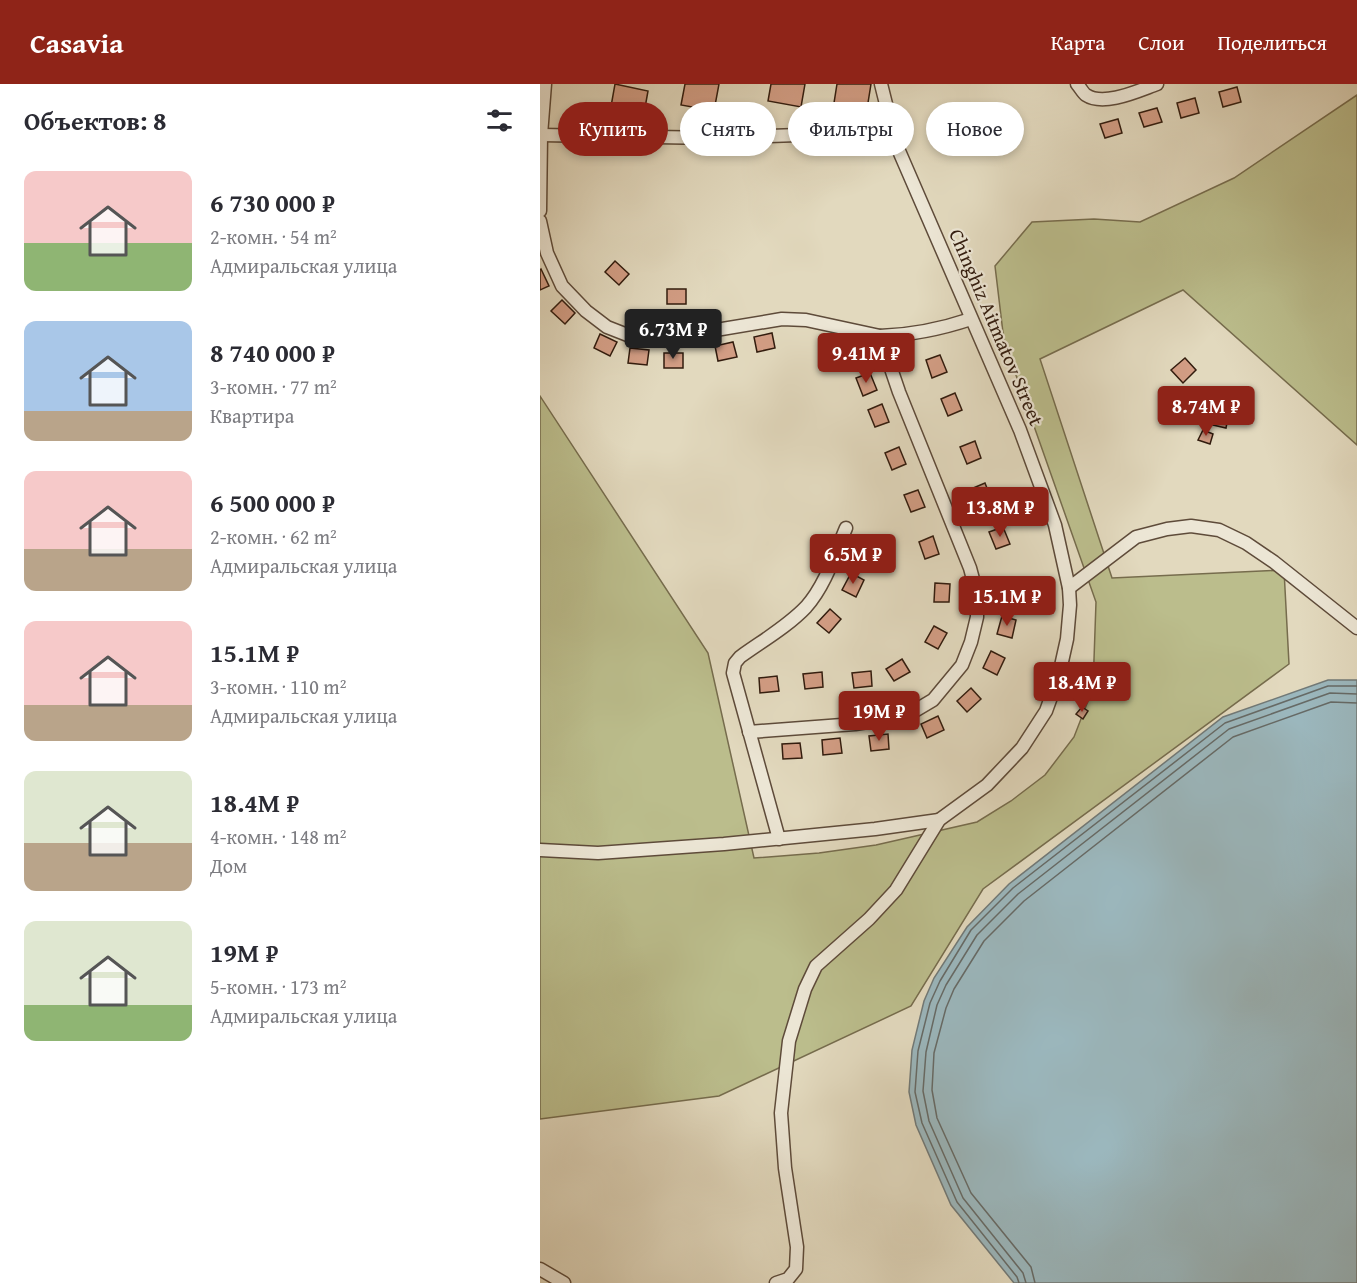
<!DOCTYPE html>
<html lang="ru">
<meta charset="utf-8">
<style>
body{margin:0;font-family:"Gentium Book Plus",serif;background:#f2f2f3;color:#2b2b33;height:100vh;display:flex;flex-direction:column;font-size:22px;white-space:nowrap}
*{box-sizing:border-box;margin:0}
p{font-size:20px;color:#7c7c81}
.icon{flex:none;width:33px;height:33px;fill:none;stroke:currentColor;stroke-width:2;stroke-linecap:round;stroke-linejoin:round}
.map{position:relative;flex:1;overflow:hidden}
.side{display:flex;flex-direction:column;background:#fff;width:540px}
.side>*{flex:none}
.banner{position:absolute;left:18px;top:18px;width:570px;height:54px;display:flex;gap:12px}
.price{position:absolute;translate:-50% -51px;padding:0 14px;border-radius:6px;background:#8f2418;color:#fff;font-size:20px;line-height:39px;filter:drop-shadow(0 2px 3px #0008)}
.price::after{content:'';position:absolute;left:50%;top:36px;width:18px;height:14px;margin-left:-9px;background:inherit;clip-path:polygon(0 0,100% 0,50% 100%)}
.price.selected{background:#222;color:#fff}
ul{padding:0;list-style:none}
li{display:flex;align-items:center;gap:18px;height:150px;padding:0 24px}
li span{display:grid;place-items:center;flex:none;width:168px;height:120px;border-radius:12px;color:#555}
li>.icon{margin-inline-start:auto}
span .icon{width:72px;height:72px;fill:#fffc;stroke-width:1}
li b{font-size:26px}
h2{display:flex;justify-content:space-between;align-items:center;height:72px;padding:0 24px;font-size:26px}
.chip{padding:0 21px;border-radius:27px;background:#fff;box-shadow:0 3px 9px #0003;font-size:21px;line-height:54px}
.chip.selected{background:#8f2418;color:#fff}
header{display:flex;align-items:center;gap:36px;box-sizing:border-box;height:84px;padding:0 30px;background:#8f2418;color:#fff}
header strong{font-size:28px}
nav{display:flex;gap:33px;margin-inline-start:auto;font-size:21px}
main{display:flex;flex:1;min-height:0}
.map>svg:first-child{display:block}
.green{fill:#bbbd8c;stroke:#766c4d;stroke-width:1.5}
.water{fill:#9bb7bd;stroke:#717977;stroke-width:1.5}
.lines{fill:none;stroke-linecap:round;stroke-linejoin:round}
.shore{stroke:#666a66;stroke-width:1.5}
.building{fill:#d29d84;stroke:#321c0e;stroke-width:1.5}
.minor-casing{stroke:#5e4b3a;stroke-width:15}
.minor{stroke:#ece6d5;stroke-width:12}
.labels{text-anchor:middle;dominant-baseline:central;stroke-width:4.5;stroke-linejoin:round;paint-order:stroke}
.street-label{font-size:20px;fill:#321c0e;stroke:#ece6d5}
</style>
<header>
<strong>Casavia</strong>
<nav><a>Карта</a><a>Слои</a><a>Поделиться</a></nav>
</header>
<main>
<section class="side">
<h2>Объектов: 8<svg class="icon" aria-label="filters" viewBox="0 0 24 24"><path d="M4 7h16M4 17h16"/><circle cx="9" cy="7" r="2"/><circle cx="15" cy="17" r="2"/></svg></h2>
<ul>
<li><span style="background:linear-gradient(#f6c9c9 60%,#8fb573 0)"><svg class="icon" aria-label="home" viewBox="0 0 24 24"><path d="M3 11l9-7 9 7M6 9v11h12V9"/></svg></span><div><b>6 730 000 ₽</b><p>2-комн. · 54 m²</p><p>Адмиральская улица</p></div></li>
<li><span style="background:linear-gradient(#a9c7e8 75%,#b9a48a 0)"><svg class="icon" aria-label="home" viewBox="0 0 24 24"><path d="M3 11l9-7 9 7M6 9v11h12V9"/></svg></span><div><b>8 740 000 ₽</b><p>3-комн. · 77 m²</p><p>Квартира</p></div></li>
<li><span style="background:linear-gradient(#f6c9c9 65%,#b9a48a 0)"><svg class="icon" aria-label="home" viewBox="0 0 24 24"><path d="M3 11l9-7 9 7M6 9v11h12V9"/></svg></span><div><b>6 500 000 ₽</b><p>2-комн. · 62 m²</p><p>Адмиральская улица</p></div></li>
<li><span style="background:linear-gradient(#f6c9c9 70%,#b9a48a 0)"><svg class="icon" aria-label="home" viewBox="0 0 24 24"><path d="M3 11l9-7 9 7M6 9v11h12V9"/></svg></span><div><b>15.1M ₽</b><p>3-комн. · 110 m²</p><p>Адмиральская улица</p></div></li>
<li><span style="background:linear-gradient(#dfe7d0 60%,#b9a48a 0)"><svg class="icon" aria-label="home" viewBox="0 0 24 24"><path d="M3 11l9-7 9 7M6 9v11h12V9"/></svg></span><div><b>18.4M ₽</b><p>4-комн. · 148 m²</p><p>Дом</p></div></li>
<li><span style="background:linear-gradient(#dfe7d0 70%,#8fb573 0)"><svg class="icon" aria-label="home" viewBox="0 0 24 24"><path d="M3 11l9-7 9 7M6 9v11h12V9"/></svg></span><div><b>19M ₽</b><p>5-комн. · 173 m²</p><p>Адмиральская улица</p></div></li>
</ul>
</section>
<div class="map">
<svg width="817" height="1199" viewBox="0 0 817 1199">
<rect width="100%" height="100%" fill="#e2d9be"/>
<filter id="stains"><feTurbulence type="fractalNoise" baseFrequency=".00333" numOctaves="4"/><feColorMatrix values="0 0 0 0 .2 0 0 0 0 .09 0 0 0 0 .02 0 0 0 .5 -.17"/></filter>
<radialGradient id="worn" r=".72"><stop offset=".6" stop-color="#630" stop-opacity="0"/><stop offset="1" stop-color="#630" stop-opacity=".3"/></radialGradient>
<!-- green -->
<path class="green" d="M817,11v350l-174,-155 -143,69 72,219 172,-8 5,94 -306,225 -72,117 -192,90 -179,23v-723l168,257 46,205 65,-5 57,-8 101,-23 34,-21 34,-26 29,-38 19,-49 3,-86 -92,-261 -9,-75 37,-44 62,-3 46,3 94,-44z"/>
<!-- water -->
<path class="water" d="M788,596h29v603h-343l-63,-78 -35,-80 -7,-33 3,-42 12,-49 10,-23 33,-51 42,-43 214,-167z"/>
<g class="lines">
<!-- shore -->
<g class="shore">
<path d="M479,1199l-2,-6 -60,-75 -35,-79 -7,-31 3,-41 12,-48 10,-22 31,-51 42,-42 212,-165 103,-37h29"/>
<path d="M486,1199l-3,-10 -60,-75 -34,-77 -6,-30 3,-39 11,-47 9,-20 31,-50 41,-41 211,-165 101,-36 27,1"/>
<path d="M495,1199l-4,-16 -60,-74 -34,-75 -5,-28 2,-37 12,-45 8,-19 30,-48 40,-40 209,-164 98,-35 26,1"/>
</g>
</g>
<!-- building -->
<g class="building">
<path d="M75,0l33,7 -5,28 -33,-7z"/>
<path d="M145,0h34l-5,27 -33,-6z"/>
<path d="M231,0h34l-4,23 -33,-6z"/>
<path d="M297,0h34l-4,25 -33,-6z"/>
<path d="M697,3l4,15 -18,5 -4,-15z"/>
<path d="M655,14l4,15 -18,5 -4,-15z"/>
<path d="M617,24l5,14 -18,5 -5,-14z"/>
<path d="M578,35l4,14 -17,5 -5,-14z"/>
<path d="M75,177l14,13 -10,11 -14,-13z"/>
<path d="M1,185l8,17 -9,4v-20z"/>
<rect x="127" y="205" width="19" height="15"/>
<path d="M22,216l13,13 -10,11 -14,-13z"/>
<path d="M232,249l3,15 -18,4 -3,-15z"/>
<path d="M60,250l17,8 -7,14 -16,-8z"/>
<path d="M317,255l7,17 -14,6 -7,-18z"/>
<path d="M193,258l4,15 -19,4 -3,-15z"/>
<path d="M90,264l19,2 -2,15 -19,-2z"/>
<rect x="124" y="269" width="19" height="15"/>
<path d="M400,271l7,17 -15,6 -6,-18z"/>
<path d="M645,274l11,12 -13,13 -12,-13z"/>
<path d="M330,289l7,17 -14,6 -7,-18z"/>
<path d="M415,309l7,17 -14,6 -7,-17z"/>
<path d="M342,320l7,18 -14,5 -7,-17z"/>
<path d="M667,323l22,5 -3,16 -22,-5z"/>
<path d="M663,346l10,4 -3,10 -12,-4z"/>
<path d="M435,357l6,17 -14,6 -7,-17z"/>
<path d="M359,363l7,17 -14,6 -7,-17z"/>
<path d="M445,399l7,18 -14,5 -7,-17z"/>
<path d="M378,406l7,17 -14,5 -7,-17z"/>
<path d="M463,443l7,17 -14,5 -7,-17z"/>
<path d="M393,452l6,18 -14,5 -6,-17z"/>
<path d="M322,458l15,4 -5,18 -15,-4z"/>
<path d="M311,489l13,7 -8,17 -14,-7z"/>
<path d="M476,494l2,19 -15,1 -2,-18z"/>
<path d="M395,499l15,1 -1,18h-15z"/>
<path d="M290,525l11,10 -12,14 -12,-10z"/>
<path d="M462,532l14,4 -4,18 -15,-4z"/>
<path d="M394,542l13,7 -9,16 -13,-7z"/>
<path d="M451,567l14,7 -8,17 -14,-7z"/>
<path d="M362,575l8,13 -16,9 -8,-12z"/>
<path d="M331,587l1,15 -18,2 -2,-15z"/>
<path d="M282,588l1,15 -18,2 -2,-15z"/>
<path d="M237,592l2,15 -19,2 -1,-15z"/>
<path d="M431,604l10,11 -14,13 -10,-11z"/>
<path d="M542,623l6,4 -5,8 -7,-5z"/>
<path d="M398,632l6,14 -17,8 -6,-14z"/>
<path d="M348,650l1,15 -18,2 -2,-15z"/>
<path d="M300,654l2,15 -19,2 -1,-15z"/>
<path d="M260,659l2,15 -19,1 -1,-15z"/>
</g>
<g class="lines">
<!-- minor casing -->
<g class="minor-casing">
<g id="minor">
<path d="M537,0c3,3 6,9 9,11 18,12 54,-5 71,-11"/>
<path d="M1,51l173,3 142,-5"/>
<path d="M0,127l1,-76 4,-51"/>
<path d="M0,137l7,32 15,33 24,25 21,16 23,9 38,2 114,-19 24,1 74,16 19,56 71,176 7,26v23l-6,25 -9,23 -29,35 -27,16 -51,8 -106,8"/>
<path d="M340,252c32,-1 61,-7 91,-17"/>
<path d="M529,504l67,-51 31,-8 24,-3 28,4 27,13 28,19 83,66"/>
<path d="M239,755l-46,-166 2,-10 5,-6c22,-16 47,-30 66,-50 19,-21 29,-53 40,-79"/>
<path d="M0,766l58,3 126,-9 151,-15 64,-9"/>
<path d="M0,1185l24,14"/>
<path d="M236,1199l12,-4 8,-10 1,-22 -12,-79 -4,-55 8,-72 16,-52 11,-23 53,-47 27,-29 43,-70 48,-35 35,-37 24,-37 13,-36 8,-36 3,-34 -1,-17 -14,-63 -35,-95 -124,-286 -15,-60"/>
</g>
</g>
<!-- minor -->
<use href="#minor" class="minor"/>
</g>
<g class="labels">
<!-- street labels -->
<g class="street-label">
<text transform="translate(457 243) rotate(67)">Chinghiz Aitmatov Street</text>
</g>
</g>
<rect width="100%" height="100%" filter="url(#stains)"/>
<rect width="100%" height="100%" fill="url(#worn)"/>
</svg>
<b class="price selected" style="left:133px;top:276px">6.73M ₽</b>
<b class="price" style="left:326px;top:300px">9.41M ₽</b>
<b class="price" style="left:666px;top:353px">8.74M ₽</b>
<b class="price" style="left:460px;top:454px">13.8M ₽</b>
<b class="price" style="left:313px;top:501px">6.5M ₽</b>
<b class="price" style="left:467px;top:543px">15.1M ₽</b>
<b class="price" style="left:542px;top:629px">18.4M ₽</b>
<b class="price" style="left:339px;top:658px">19M ₽</b>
<div class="banner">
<a class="chip selected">Купить</a>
<a class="chip">Снять</a>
<a class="chip">Фильтры</a>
<a class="chip">Новое</a>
</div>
</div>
</main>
